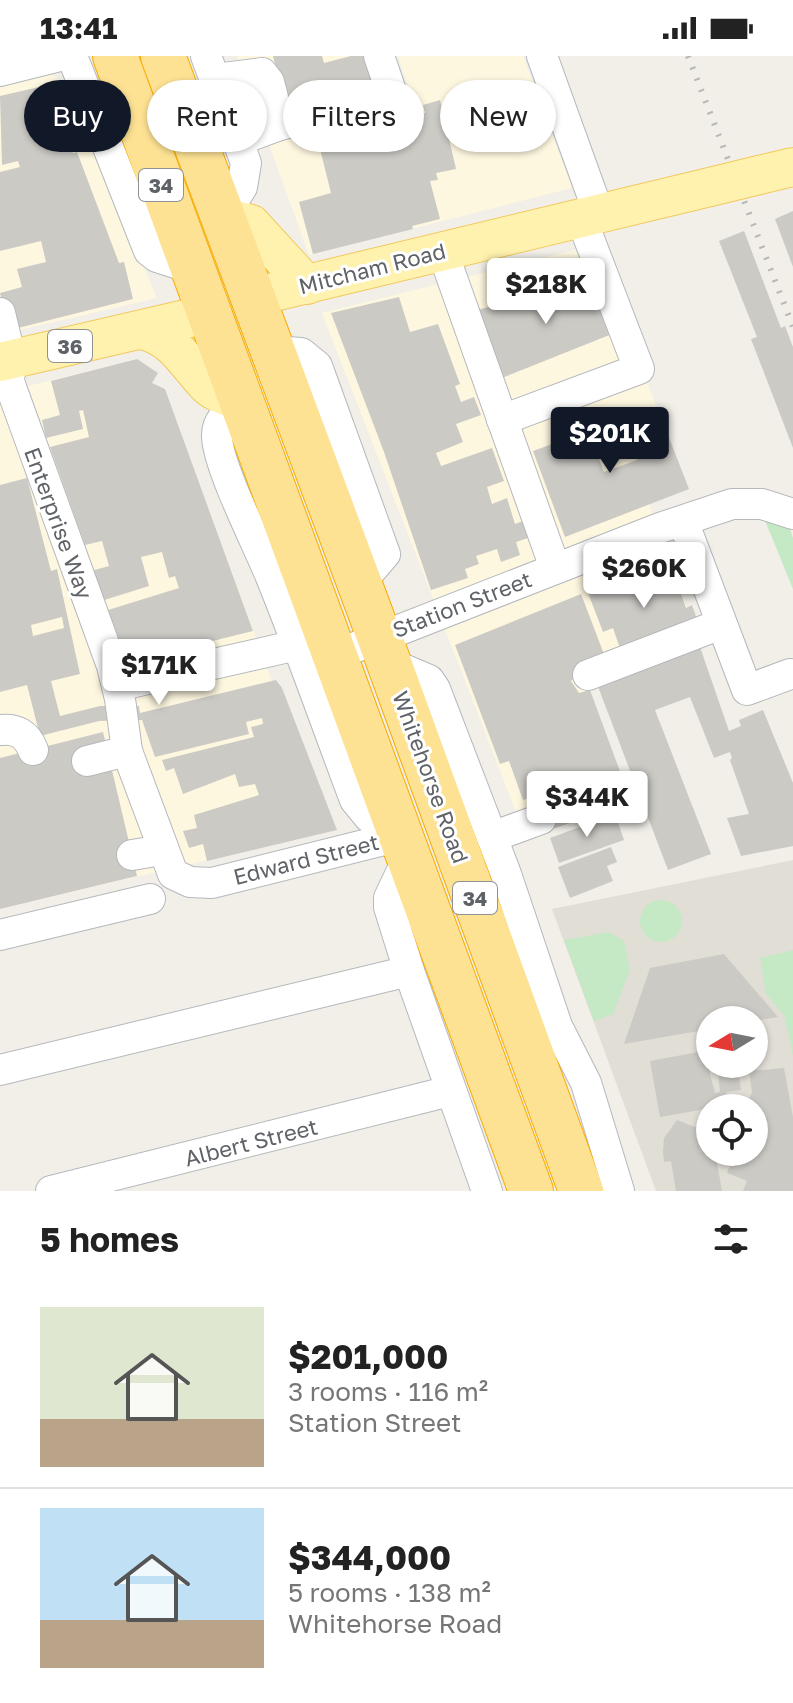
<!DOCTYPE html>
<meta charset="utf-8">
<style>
body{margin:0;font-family:"Golos Text",sans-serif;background:#f2f2f2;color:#222;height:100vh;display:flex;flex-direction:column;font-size:30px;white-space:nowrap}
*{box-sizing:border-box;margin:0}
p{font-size:26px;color:#767676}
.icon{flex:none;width:44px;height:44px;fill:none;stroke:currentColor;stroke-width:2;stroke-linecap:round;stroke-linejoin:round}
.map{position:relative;height:1135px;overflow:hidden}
.details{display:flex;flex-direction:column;background:#fff;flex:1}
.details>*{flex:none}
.hud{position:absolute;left:24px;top:24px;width:746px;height:72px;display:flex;gap:16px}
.needle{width:52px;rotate:260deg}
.controls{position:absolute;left:696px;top:950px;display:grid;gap:16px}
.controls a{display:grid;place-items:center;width:72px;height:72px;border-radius:50%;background:#fff;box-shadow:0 2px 6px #0004;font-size:40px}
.price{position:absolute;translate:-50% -68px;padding:0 18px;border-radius:8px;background:#fff;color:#222;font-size:26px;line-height:52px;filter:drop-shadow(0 2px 4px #0008)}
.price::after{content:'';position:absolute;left:50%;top:48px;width:24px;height:18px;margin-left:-12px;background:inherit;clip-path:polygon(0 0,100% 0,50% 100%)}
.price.active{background:#111827;color:#fff}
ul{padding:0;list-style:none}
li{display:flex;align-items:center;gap:24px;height:200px;padding:0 40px}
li+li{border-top:2px solid #e0e0e0}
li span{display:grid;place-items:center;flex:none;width:224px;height:160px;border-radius:0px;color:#555}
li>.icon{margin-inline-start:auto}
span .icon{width:96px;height:96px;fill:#fffc;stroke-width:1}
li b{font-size:34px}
h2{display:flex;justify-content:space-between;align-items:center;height:96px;padding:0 40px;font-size:34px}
.pill{padding:0 28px;border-radius:36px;background:#fff;box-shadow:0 2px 6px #0004;font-size:28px;line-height:72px}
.pill.active{background:#111827;color:#fff}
.status{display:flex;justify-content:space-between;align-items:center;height:56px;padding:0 40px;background:#fff;direction:ltr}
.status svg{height:22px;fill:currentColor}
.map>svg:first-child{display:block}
.commercial{fill:#fef7e0}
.education{fill:#e1ded6;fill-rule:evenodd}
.green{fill:#c5e8c5}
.building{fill:#cccac5;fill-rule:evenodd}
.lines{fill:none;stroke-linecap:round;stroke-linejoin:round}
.minor-casing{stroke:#b5b8bc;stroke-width:32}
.major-casing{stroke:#f2c960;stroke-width:40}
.highway-casing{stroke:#f9ab00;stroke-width:46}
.minor{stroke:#fff;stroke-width:30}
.major{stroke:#fff2af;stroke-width:38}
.highway{stroke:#fde293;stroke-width:44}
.rail{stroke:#b6b7b8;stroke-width:6;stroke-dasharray:2 10;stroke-linecap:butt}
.major-bridge-casing{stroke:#f2c960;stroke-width:40;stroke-linecap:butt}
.major-bridge{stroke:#fff2af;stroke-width:38}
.labels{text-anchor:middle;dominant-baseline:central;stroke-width:6;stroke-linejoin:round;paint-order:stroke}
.shield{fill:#fff;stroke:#8f9295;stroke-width:2}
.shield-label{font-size:20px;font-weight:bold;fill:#5f6368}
.street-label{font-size:22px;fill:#5f6368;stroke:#fff}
</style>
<div class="status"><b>13:41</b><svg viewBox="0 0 49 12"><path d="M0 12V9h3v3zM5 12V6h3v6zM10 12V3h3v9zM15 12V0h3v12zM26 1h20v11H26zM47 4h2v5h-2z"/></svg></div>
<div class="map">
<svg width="793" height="1135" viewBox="0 0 793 1135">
<rect width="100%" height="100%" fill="#f1efe8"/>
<!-- commercial -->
<g class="commercial">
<path d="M237,0h130l14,35 27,-6 -10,-29h125l49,132 -263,67z"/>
<path d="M45,12l23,20 89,210 -150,35 -7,-31v-223z"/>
<path d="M595,189l93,244 -39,15 49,135 -101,37 -7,14 41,111 -104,39 -205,-527z"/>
<path d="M137,303l21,14 -6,10 13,6 162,443 -327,77v-516z"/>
</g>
<!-- education -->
<path class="education" d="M793,804v331h-137l-104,-282zM710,964h44v44h-44zM710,1052h44v44h-44z"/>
<!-- green -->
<g class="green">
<path d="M762,457l28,16 3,9v51z"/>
<circle cx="661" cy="865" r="21"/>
<path d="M609,876l15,9 6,29 -17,44 -19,7 -30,-81z"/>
<path d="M793,894v106l-9,-41 -18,-21 -6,-36z"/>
</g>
<!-- building -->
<g class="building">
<path d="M273,0h49l2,7 27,-7h14l9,36 -107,24 13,-30z"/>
<path d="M39,31l14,6 3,15 5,2 12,43 4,-1 42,111 5,-1 9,37 -123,31 -10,-37 22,-6 -5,-18 29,-7 -5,-21 -41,10v-79l20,-5 -2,-6 -16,4 -2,-69z"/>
<path d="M440,44l16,69 -20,4 2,7 -8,1 10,38 -28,7 1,3 -100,25 -14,-52 32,-9 -13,-52 107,-28 -2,-8z"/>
<path d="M793,155v56l-18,-48z"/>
<path d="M744,175l37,97 4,-2 8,21v101l-42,-109 6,-2 -38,-96z"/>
<path d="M596,223l21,53 -115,46 -25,-68z"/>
<path d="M399,241l11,35 28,-8 22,60 -5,2 6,16 13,-5 7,18 -25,9 7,18 -27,11 5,13 51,-18 12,33 -17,6 5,17 15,-6 8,26 16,-6 6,17 -21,7 4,13 -19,7 -4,-13 -21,7 3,8 -14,5 3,9 -37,12 -47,-138 -53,-139z"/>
<path d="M137,303l21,14 -6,10 13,6 88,242 -125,31 -20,-52 71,-22 -4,-12 -6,2 -7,-26 -21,5 8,29 -51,16 -11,-30 22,-6 -7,-25 -17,4 -35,-98 39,-10 -6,-27 -4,1 4,18 -37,9 -4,-18 18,-5 -9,-34z"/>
<path d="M657,351l32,82 -124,48 -32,-86 55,-20 16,41 33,-12 -14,-40z"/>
<path d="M27,422l24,93 6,-2 23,105 -29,7 9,35 40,-10h39l1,7 136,-33 6,8 55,142 -130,31 -4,-17 -14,4 -6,-17 14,-3 -3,-13 65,-20 -4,-11 -16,3 -4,-13 -52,20 -9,-26 -8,3 -4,-11 92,-23 -3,-10 12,-3 -1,-6 -16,4 3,12 -94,23 -13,-37 -43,1 -59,15 -13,-51 -27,7v-207zM62,561l2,11 -31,8 -2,-11z"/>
<path d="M670,506l16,46 6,-3 8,23 -77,29 -10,-29 -10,4 -15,-39z"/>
<path d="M581,538l26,68 -24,9 -12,10 8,12 11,-3 41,111 -86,31 -12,-35 -10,3 -14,-39 -9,3 -45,-119z"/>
<path d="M699,588l30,87 12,-5 -2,-6 24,-10 30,73v63l-52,10 -14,-38 22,-4 -19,-54 2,-2 -2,-6 -16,6 -24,-61 -35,13 56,144 -43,16 -71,-186z"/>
<path d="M103,676l34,144 -137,33v-151z"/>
<path d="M615,758l9,26 -65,23 -9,-25z"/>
<path d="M611,791l6,15 -10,4 6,15 -43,17 -12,-31z"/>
<path d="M724,898l54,63 -24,4 -44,-1v9l-86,15 26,-76z"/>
<path d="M704,995l11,42 5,-1 -2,-20 20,-4 3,22 -15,2 2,13 -68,12 -10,-56z"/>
<path d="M784,1012l9,49v74h-50l4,-10 -20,-8 8,-21h19l1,-22 8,-1 -1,-5 -8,-3v-13h-9l7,-16 -3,-21z"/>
<path d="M677,1064l26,10 -1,4 8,3v15h5l7,39h-46l-5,-30 -7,1 -1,-10 1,-14z"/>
</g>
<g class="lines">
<!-- minor casing -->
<g class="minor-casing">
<g id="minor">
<path d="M72,0l77,195 8,6 34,11"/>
<path d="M206,0l40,107 -4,24 -19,30"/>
<path d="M542,0l57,158"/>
<path d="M0,15l60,-15"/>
<path d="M215,23l47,-6 7,9 11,43"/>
<path d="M239,84l41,-15 113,-28 -14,-41"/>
<path d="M442,194l113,318"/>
<path d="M0,257l11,46 -2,22 3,9 100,276 8,33 7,52 46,123 17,8 22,1 188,-47"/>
<path d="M273,295l28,2 16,13 68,188 -25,29"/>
<path d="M241,346c-11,9 -24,17 -24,33 -1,28 42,112 54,142 30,74 56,149 84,223l14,17 31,19"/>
<path d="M502,364l137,-51 -58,-151"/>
<path d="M683,465l64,169 43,-16"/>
<path d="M333,600l327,-128 72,-24h30l31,10"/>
<path d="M389,607l40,17 6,9 71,185 51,152 29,57 33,108"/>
<path d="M588,619l133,-51"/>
<path d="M117,630l180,-41"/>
<path d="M0,674c16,-2 27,4 33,20"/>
<path d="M87,705l40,-10"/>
<path d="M492,781l49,-18"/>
<path d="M132,799l30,-5"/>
<path d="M408,802l-19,40v9l20,64 78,220"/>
<path d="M0,879l150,-36"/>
<path d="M0,1014l409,-99"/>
<path d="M51,1135l399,-100"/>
</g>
</g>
<!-- major casing -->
<g class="major-casing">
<g id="major">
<path d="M759,119l34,-8"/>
<path d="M223,161l28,7 56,61"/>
<path d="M253,241l461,-111"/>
<path d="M141,274c33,7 44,32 66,55 8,8 23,12 34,17"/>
<path d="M0,306l207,-48"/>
</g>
</g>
<!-- highway casing -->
<g class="highway-casing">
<g id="highway">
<path d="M115,0l416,1135"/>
<path d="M163,0l226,607 192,528"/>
</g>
</g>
<!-- minor -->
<use href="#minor" class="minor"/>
<!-- major -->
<use href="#major" class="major"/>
<!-- highway -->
<use href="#highway" class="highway"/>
<!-- rail -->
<path class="rail" d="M688,0l105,271"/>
<!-- major-bridge casing -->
<g class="major-bridge-casing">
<path id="major-bridge" d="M714,130l45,-11"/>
</g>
<!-- major-bridge -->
<use href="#major-bridge" class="major-bridge"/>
</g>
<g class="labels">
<!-- shield labels -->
<g class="shield">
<rect x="139" y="113" width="44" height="32" rx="6"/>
<rect x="48" y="274" width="44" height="32" rx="6"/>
<rect x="453" y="826" width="44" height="32" rx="6"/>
</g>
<g class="shield-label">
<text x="161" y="129">34</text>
<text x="70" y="290">36</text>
<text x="475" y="842">34</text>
</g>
<!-- street labels -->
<g class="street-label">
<text transform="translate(372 212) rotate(-14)">Mitcham Road</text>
<text transform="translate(59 467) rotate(70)">Enterprise Way</text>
<text transform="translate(462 548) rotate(-21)">Station Street</text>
<text transform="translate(431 721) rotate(70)">Whitehorse Road</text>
<text transform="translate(306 803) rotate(-14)">Edward Street</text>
<text transform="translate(251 1086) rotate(-14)">Albert Street</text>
</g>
</g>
</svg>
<div class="controls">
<a><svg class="needle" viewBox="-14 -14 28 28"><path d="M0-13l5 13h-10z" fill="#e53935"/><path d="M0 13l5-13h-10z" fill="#767676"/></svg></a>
<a><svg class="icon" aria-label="locate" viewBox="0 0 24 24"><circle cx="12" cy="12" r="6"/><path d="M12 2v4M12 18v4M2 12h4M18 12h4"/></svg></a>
</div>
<b class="price" style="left:546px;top:270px">$218K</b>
<b class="price active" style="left:610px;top:419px">$201K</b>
<b class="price" style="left:644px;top:554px">$260K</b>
<b class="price" style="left:159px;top:651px">$171K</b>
<b class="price" style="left:587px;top:783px">$344K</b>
<div class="hud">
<a class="pill active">Buy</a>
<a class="pill">Rent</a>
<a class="pill">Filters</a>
<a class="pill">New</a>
</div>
</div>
<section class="details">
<h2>5 homes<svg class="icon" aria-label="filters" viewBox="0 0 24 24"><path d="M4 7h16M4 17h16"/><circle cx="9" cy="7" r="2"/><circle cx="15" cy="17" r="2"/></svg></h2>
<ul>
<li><span style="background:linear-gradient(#dfe7d0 70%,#b9a48a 0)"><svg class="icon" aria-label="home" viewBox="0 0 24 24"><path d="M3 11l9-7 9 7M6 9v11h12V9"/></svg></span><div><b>$201,000</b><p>3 rooms · 116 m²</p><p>Station Street</p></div></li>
<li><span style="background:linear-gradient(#bfe0f5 70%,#b9a48a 0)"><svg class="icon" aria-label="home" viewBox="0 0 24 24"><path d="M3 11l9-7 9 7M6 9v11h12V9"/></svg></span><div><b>$344,000</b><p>5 rooms · 138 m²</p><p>Whitehorse Road</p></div></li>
</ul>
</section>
